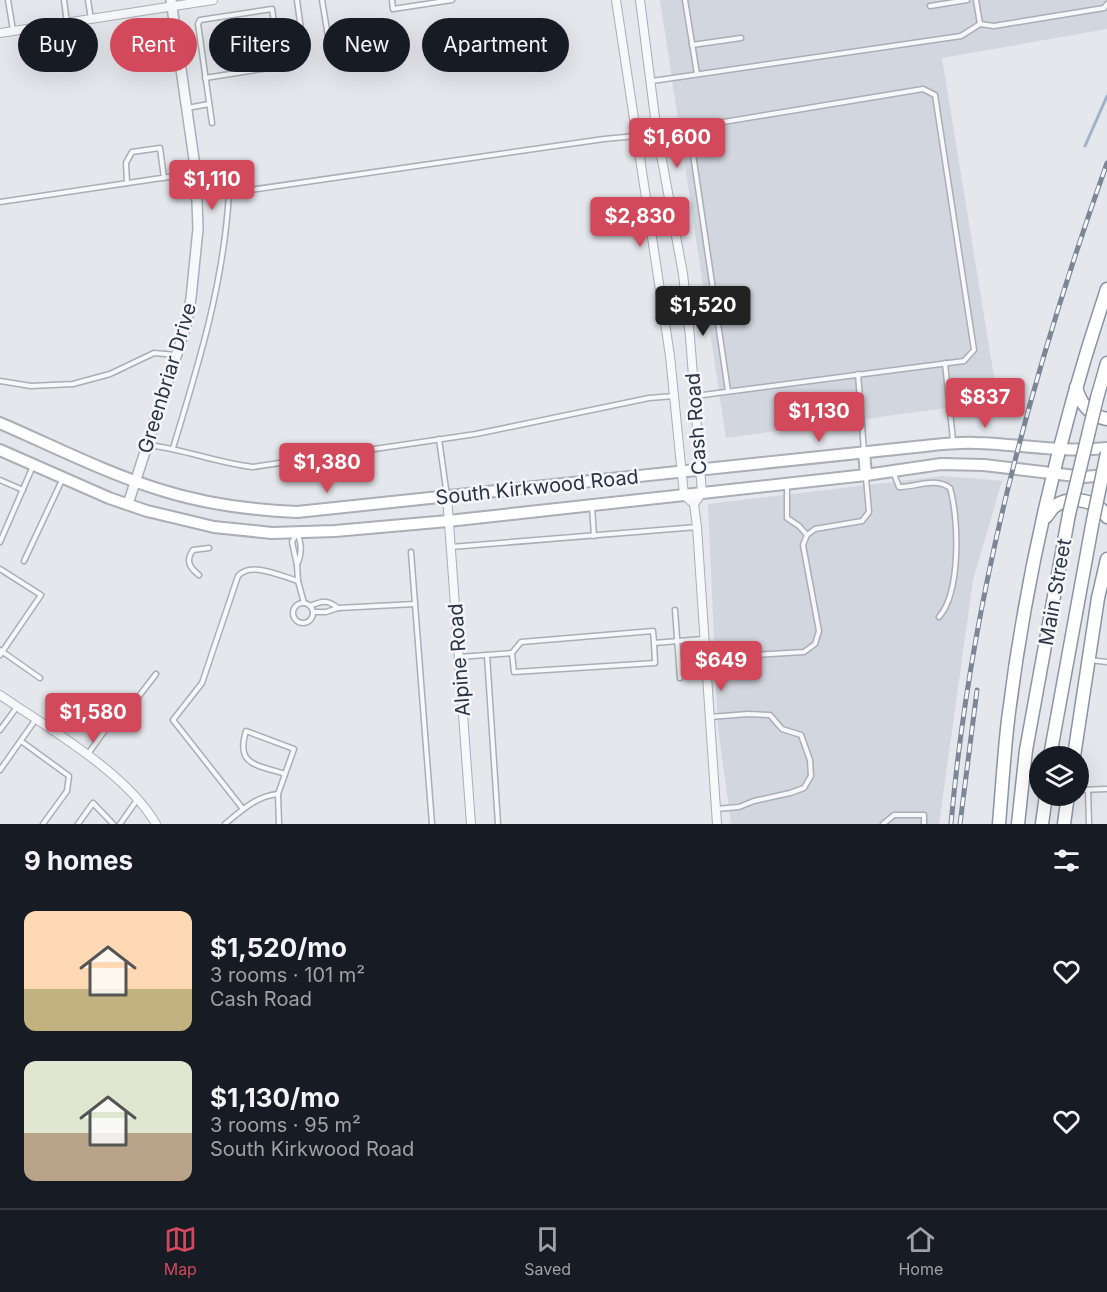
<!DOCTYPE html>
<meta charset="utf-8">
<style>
body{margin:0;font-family:Inter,sans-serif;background:#242831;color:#f1f3f6;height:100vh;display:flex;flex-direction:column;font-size:22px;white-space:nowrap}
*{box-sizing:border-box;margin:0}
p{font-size:20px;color:#9ea1a6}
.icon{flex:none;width:33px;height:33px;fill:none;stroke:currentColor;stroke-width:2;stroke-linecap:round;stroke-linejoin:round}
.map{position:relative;height:824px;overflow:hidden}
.panel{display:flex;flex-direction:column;background:#171b24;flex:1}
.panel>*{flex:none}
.guide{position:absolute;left:18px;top:18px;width:600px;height:54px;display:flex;gap:12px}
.tools{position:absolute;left:1029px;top:746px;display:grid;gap:12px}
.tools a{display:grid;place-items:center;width:60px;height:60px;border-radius:50%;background:#171b24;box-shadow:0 6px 24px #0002;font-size:30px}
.price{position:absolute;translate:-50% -51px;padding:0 14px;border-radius:6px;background:#d1495b;color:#fff;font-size:20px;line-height:39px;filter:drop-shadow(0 2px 3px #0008)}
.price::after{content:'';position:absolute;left:50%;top:36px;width:18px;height:14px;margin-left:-9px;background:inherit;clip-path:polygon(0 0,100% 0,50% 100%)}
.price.selected{background:#222;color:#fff}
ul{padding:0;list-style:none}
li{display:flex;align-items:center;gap:18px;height:150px;padding:0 24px}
li span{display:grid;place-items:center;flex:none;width:168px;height:120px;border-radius:12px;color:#555}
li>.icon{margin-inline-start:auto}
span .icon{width:72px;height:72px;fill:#fffc;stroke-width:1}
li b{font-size:26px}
h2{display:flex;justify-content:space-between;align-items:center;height:72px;padding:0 24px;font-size:26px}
.tag{padding:0 21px;border-radius:27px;background:#171b24;box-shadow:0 6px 24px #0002;font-size:21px;line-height:54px}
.tag.selected{background:#d1495b;color:#fff}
.dock{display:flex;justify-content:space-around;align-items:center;height:84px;border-top:2px solid #363941;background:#171b24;font-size:16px;color:#9ea1a6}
.dock a{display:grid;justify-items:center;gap:3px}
.dock .selected{color:#d1495b}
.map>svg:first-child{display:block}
.built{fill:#d2d6de}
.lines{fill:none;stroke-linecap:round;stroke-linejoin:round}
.stream{stroke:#9fb4cc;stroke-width:3}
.service-casing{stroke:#a9aeb7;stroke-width:7}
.minor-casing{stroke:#a9aeb7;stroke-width:10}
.tertiary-casing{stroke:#a9aeb7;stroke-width:12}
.secondary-casing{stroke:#a9aeb7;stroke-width:14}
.trunk-casing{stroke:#8b94a3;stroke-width:15}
.service{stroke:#f7f8fa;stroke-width:4}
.minor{stroke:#f7f8fa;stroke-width:8}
.tertiary{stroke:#f7f8fa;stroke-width:9}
.secondary{stroke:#fff;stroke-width:10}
.trunk{stroke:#fff;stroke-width:12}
.rail-casing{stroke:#7d8696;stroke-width:5}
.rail{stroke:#f4f6f9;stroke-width:3;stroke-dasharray:9;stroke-linecap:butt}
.trunk-bridge-casing{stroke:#8b94a3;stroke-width:15;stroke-linecap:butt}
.trunk-bridge{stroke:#fff;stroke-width:12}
.labels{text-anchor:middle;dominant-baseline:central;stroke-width:5;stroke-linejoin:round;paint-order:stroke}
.street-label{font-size:20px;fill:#2b3445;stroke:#f4f6f9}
</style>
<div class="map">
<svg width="1107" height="824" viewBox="0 0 1107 824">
<rect width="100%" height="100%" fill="#e4e7ec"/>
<!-- built -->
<g class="built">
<path d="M660,0h447v29l-165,29 56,343 -272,37z"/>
<path d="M943,476l59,5 -29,99 -34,244h-208l-13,-97 -10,-223z"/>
</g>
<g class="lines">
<!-- stream -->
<path class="stream" d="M1085,146l22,-50"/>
<!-- service casing -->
<g class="service-casing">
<g id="service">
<path d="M8,0l5,30"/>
<path d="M64,0l3,23"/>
<path d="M88,0l3,19"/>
<path d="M322,0l6,36 54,-8"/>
<path d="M392,0l1,9 59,-9"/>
<path d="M685,0l12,74"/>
<path d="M930,6l37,-6"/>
<path d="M980,24l14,2 110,-18 3,-4"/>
<path d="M692,45l49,-7"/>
<path d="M205,78l63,-10 7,-4 5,-6 -3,-17"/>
<path d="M652,81l309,-45 19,-12 -4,-24"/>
<path d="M187,108l22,-4"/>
<path d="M212,123l-14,-99 2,-4 72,-11 5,32 25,-4 -5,-37"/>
<path d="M689,127l39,264"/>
<path d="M657,133l266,-44 12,6 39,255 -10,11 -269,35"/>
<path d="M127,183l-1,-20 6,-11 28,-4 4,30"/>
<path d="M199,193h30l375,-54 32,-3"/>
<path d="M0,202l195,-29"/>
<path d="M945,363l8,77"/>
<path d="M858,374l6,77"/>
<path d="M0,381l31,5 42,-2 37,-10 44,-21 22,2"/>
<path d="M439,439l8,57"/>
<path d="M148,445c36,4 69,18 105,22l223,-33 173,-36 25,-2"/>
<path d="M173,448c26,-85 51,-166 56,-255"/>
<path d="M894,474l5,13c17,0 36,-10 51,1 9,31 11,104 -11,129"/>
<path d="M0,480l23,10"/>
<path d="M787,486v32l12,8 8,9"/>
<path d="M592,506l2,30"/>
<path d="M297,533c5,11 5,20 0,32l-5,-23z"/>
<path d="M0,542l33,-76"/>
<path d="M451,547l246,-20"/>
<path d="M411,552l21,272"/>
<path d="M24,561l39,-83"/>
<path d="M297,565l1,16 6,22"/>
<path d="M0,569l41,26 -41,60"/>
<path d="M199,575c-9,-7 -14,-14 -6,-25l16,-2"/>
<circle cx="303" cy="613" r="10"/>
<path d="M310,606c12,-5 17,-7 28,2"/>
<path d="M675,610l5,68"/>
<path d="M313,612h13l12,-4 77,-4"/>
<path d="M0,650l40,28"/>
<path d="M512,653l9,-11 132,-11 1,12"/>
<path d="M487,655l11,169"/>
<path d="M459,657l53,-4 2,19 141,-9 -1,-20 49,-4"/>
<path d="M707,658l97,-6 11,-8 4,-13 -16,-86 4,-10 8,-6 47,-8 7,-9 -3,-34"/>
<path d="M1090,660l17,2"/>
<path d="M710,717l38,-3 22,1 12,14 19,6 9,25 1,16 -7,12 -14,5 -36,8 -15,6 -23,2"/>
<path d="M0,730l17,-23"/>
<path d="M21,741l48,35 -2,15 -24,33"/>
<path d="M88,754l25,-35 13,-6 30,-39"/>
<path d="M0,770l36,-51"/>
<path d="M1078,790l29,-1"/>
<path d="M1088,790l1,34"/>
<path d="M243,809l-70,-89 29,-37 36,-107c13,-15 43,0 60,5"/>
<path d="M78,824l15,-21 20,21"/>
<path d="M120,824l17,-24"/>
<path d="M225,824c16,-13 31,-28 53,-30"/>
<path d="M279,824l-1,-30 16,-45 -48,-18c-11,35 12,34 39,43"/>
<path d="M883,824l11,-9h30v9"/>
</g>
</g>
<!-- minor casing -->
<g class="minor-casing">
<g id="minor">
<path d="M616,0l54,356 14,139 10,9 3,23 20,297"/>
<path d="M640,0l17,133 26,141 7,63 12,156 -8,11"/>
<path d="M0,33l213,-33"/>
<path d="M636,136l21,-3"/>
<path d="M447,496l24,328"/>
<path d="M0,695c48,33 127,78 156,129"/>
</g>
</g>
<!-- tertiary casing -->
<g class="tertiary-casing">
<path id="tertiary" d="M128,504l58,-178 5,-28 7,-69 -2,-56 -25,-173"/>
</g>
<!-- secondary casing -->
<g class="secondary-casing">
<g id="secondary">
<path d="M0,423c53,23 106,50 161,67 44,14 90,20 136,22l618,-65c20,-2 40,-5 61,-4 44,1 87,10 131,5"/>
<path d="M0,450l109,48 38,13 67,16 58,6 63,-2 113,-10 418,-46 75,-11 43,1 100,12 23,-2"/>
<path d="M864,452l2,23"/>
</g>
</g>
<!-- trunk casing -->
<g class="trunk-casing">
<g id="trunk">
<path d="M1076,387c4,16 14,29 31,32"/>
<path d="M1097,398l10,-35"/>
<path d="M1046,517c3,-4 5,-8 9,-11 16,-11 43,-6 52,11"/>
<path d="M1050,756l43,-236"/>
<path d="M1074,756l24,-158 9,-39"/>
<path d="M999,824c3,-35 5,-70 9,-104 18,-147 52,-291 99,-431"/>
<path d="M1018,824l8,-74 43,-236"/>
<path d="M1042,824l4,-29"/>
<path d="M1064,824l4,-29"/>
</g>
</g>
<!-- service -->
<use href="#service" class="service"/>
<!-- minor -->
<use href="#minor" class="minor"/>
<!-- tertiary -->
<use href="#tertiary" class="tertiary"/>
<!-- secondary -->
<use href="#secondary" class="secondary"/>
<!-- trunk -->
<use href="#trunk" class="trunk"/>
<!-- rail casing -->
<g class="rail-casing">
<g id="rail">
<path d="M951,824c20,-227 80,-448 156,-661"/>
<path d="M960,824l17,-134"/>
</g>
</g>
<!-- rail -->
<use href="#rail" class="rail"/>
<!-- trunk-bridge casing -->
<g class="trunk-bridge-casing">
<g id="trunk-bridge">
<path d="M1069,514l28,-116"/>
<path d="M1093,520l14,-67"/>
</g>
</g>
<!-- trunk-bridge -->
<use href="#trunk-bridge" class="trunk-bridge"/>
</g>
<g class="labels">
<!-- street labels -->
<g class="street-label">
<text transform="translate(167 378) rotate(-73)">Greenbriar Drive</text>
<text transform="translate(696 424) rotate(-94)">Cash Road</text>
<text transform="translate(537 487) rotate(-6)">South Kirkwood Road</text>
<text transform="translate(1055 592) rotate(-80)">Main Street</text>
<text transform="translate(459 660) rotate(-94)">Alpine Road</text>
</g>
</g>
</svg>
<div class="tools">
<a><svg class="icon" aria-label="layers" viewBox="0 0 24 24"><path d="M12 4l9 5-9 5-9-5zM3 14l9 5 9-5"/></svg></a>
</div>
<b class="price" style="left:677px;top:169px">$1,600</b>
<b class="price" style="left:212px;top:211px">$1,110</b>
<b class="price" style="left:640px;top:248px">$2,830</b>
<b class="price selected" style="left:703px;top:337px">$1,520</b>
<b class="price" style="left:985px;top:429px">$837</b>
<b class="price" style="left:819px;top:443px">$1,130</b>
<b class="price" style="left:327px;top:494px">$1,380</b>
<b class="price" style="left:721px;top:692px">$649</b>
<b class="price" style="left:93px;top:744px">$1,580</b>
<div class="guide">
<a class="tag">Buy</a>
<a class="tag selected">Rent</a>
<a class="tag">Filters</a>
<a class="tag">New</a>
<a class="tag">Apartment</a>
</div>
</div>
<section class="panel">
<h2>9 homes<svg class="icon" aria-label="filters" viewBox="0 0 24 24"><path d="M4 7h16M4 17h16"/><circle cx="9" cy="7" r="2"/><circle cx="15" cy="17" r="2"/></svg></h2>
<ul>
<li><span style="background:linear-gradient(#ffd9b3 65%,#c2b280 0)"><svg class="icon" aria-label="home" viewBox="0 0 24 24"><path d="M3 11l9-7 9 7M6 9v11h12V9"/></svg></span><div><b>$1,520/mo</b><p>3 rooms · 101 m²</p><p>Cash Road</p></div><svg class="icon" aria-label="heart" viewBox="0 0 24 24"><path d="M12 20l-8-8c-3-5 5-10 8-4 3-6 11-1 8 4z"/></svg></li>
<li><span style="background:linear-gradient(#dfe7d0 60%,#b9a48a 0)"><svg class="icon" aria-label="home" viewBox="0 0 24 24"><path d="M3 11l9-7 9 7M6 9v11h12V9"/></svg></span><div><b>$1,130/mo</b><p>3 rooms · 95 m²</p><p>South Kirkwood Road</p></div><svg class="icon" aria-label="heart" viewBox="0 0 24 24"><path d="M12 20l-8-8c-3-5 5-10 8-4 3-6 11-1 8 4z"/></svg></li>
</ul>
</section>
<nav class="dock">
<a class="selected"><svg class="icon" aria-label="map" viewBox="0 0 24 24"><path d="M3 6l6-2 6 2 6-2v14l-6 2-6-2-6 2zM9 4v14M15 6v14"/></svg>Map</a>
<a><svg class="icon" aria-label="saved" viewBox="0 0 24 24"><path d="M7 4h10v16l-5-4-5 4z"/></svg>Saved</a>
<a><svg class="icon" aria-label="home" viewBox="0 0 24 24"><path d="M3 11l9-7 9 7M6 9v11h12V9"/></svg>Home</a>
</nav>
